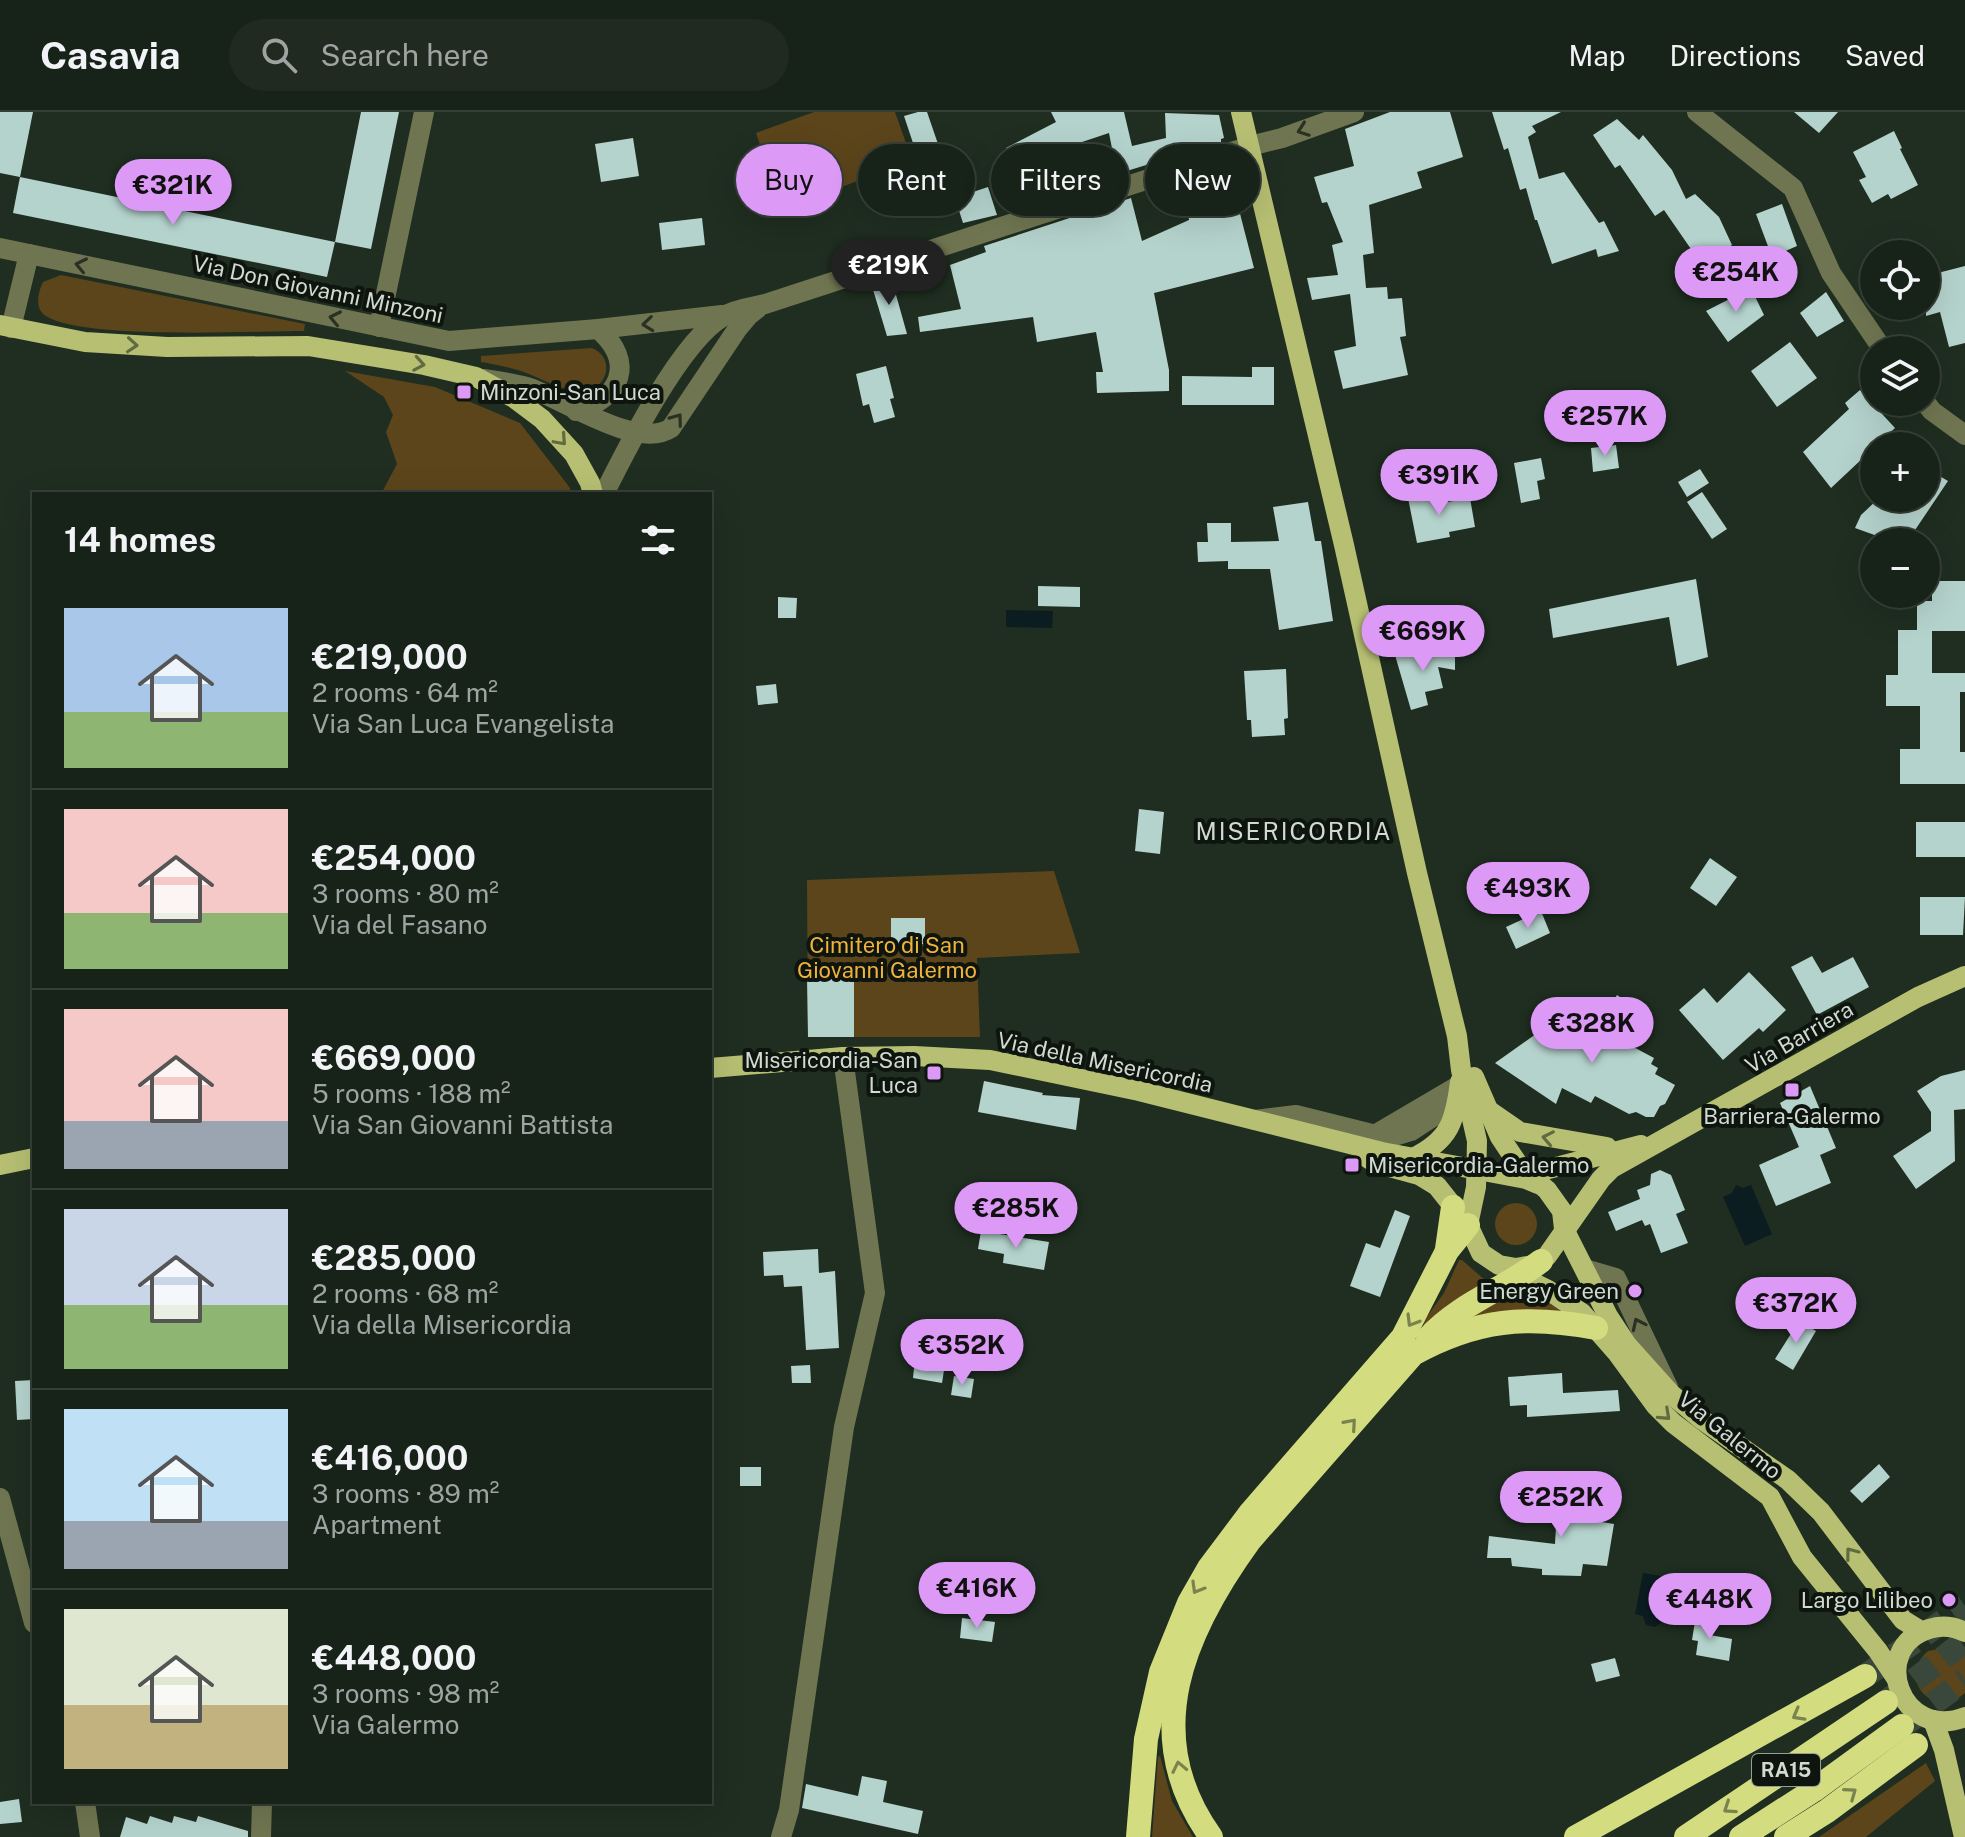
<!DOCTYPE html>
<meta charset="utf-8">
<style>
body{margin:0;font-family:"Public Sans",sans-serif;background:#202a21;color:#f1f3f6;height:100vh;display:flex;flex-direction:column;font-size:30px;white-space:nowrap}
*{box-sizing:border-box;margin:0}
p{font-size:26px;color:#9ea4a2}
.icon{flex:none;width:44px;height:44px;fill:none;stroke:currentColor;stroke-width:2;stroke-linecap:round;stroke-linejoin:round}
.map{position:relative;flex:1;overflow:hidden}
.panel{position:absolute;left:32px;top:380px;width:680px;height:1312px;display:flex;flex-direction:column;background:#172218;border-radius:0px;box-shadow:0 8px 32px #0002,0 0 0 2px #363f37}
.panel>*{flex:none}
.top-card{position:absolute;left:736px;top:32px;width:760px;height:72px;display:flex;gap:16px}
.controls{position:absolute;left:1860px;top:128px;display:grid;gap:16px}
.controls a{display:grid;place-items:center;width:80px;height:80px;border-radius:50%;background:#172218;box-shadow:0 8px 32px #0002,0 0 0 2px #363f37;font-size:40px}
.price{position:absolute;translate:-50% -68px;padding:0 18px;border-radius:28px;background:#dc99f5;color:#111;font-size:26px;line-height:52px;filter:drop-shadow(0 2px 4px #0008)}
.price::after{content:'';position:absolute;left:50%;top:48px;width:24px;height:18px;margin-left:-12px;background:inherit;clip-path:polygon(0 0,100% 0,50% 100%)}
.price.on{background:#222;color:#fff}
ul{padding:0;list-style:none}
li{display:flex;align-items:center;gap:24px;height:200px;padding:0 32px}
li+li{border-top:2px solid #363f37}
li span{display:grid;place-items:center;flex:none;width:224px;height:160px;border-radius:0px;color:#555}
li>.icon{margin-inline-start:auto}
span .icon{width:96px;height:96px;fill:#fffc;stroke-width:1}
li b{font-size:34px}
h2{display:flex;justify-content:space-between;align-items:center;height:96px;padding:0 32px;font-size:34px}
.tag{padding:0 28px;border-radius:36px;background:#172218;box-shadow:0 8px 32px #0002,0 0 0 2px #363f37;font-size:28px;line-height:72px}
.tag.on{background:#dc99f5;color:#111}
header{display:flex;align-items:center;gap:48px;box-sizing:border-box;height:112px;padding:0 40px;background:#172218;border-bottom:2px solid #363f37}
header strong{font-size:38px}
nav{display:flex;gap:44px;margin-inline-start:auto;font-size:28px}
.search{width:560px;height:72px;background:#202a21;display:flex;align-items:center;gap:20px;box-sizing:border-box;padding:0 28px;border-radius:44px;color:#9ea4a2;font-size:30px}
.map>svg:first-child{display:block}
.green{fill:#5c451b}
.water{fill:#0c1d21}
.building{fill:#b5d3cd}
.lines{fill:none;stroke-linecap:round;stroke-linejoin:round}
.highway-tunnel{stroke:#3a483b;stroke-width:24;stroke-dasharray:24 12;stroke-linecap:butt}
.minor{stroke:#707551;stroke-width:20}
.major{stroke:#b7bf73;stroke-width:20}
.highway{stroke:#d3dd80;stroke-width:24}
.oneway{stroke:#2b3122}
.oneway2{stroke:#626a40}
.oneway3{stroke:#7a834d}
.poi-dot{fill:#dc99f5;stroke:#0e140e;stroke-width:3}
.labels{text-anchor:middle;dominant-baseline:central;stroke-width:8;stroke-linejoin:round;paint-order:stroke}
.shield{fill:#0e140e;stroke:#969f96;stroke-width:2}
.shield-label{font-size:20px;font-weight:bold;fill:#d0dad1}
.street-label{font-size:22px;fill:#d0dad1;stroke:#0e140e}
.poi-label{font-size:22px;fill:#d0dad1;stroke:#0e140e;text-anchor:end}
.park-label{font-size:22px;fill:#efb23b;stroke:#0e140e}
.neighbourhood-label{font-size:24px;letter-spacing:2px;fill:#d0dad1;stroke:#0e140e}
</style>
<header>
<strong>Casavia</strong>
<div class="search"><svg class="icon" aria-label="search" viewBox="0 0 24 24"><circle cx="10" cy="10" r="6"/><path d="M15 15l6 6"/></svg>Search here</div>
<nav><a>Map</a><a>Directions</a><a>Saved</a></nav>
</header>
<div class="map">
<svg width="1965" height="1725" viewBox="0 0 1965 1725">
<rect width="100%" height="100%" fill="#1f2e20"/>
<!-- green -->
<g class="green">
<path d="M814,0h81l17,48 -130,50 -26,-77z"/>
<path d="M61,163l244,49 -1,7c-52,0 -220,9 -258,-15 -12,-7 -8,-24 -3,-34z"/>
<path d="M592,236c26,11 14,46 -15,43 -19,-2 -40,-15 -59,-21 -12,-3 -24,-6 -37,-8v-6z"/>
<path d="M345,259l90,16 85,36 44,57 6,8v6h-189l16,-30 -11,-32 7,-17 -9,-18z"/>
<path d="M1054,759l26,82 -103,5 3,79h-172l-1,-157z"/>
<circle cx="1516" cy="1112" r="21"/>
<path d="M1459,1148h3l24,21 -62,45 -1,-4 21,-29z"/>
<path d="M1525,1183l16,3 23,14 -92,6c10,-16 34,-21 53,-23z"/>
<path d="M1948,1535l17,9v37c-31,28 -69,-14 -37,-42z"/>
<path d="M1160,1644l12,45 21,36h-41l6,-80z"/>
<path d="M1926,1651l9,18 -69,56h-47z"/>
</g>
<!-- water -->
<g class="water">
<path d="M1006,498l47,1 -1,17 -46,-1z"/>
<path d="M1736,1073l7,3 8,-3 21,49 -27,12 -22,-49 9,-4z"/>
<path d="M1643,1461l24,4 -6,37 4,2v4l-10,7 -9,-2 -3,-9 -8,-2z"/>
</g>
<!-- building -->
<g class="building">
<path d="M0,0h33l-13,65 -20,-4z"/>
<path d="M361,0h38l-28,137 -36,-7z"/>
<path d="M918,0h9l11,32 -22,8 -12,-36z"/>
<path d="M1051,0h73l8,34 34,-8 -1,-25 54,2 5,23 -3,1v3l-104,32 -8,-41 -48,16 7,22 -50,15 -12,-38 50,-26z"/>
<path d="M1390,0h60l13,45 -46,15 5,16 -53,17 5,48 -11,2 3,33 21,-1 1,12 14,-1 4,38 -6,1 8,38 -65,14 -9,-38 22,-5 -6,-52 -38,6 -5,-22 31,-3 -6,-30 11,-3 -16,-40 -5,1 -8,-26 40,-11 -9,-37z"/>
<path d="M1492,0h69l-29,14 4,6 -8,5 11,42 25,-7 35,51 5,-2 15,30 -21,6 -2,-8 -44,15 -15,-44h-2l-9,-32 -6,2 -12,-42 -4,2z"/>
<path d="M1794,0h44l-19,21z"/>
<path d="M1617,7l22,21 4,-5 29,35 14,29 9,-5 24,23 13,28 -30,20 -38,-55 -9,6 -35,-51 -5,3 -22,-33z"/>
<path d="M1894,19l8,17 -2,1 18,36 -27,14 -3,-5 -16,9 -13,-23 7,-3 -13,-25z"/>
<path d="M633,26l6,38 -38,6 -6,-38z"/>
<path d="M1228,55l26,101 -100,25 15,77v21l-72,2 -1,-21h7l-7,-40 -59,10 -4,-25 -113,15 -2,-15 43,-8 -11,-44 36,-13 -2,-6 147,-48 11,43 47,-21 -1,-9 10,-3 -7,-29z"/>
<path d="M20,65l315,65 -8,35 -314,-64z"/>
<path d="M988,75l9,28 -34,8 -8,-25z"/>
<path d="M1782,92l15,42 -25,11 -16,-43z"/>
<path d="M702,106l3,27 -43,5 -3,-27z"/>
<path d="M1965,154v77l-16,4 -9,-35 -14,4v-40z"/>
<path d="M891,165l16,57 -20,2 -16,-53z"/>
<path d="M1751,176l13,27 -36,27 -22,-31z"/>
<path d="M1826,180l18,29 -27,16 -17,-24z"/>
<path d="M1790,230l27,36 -40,29 -26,-36z"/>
<path d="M886,254l8,32 -4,1 5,18 -21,6 -5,-19 -6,2 -7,-32z"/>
<path d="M1252,255h22v38h-92v-29l70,1z"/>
<path d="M1860,278l35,38 -64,60 -28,-36 46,-43 -4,-6z"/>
<path d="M1616,333l3,23 -26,4 -2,-24z"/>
<path d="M1541,346l4,21 -8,2 3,18 -19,4 -7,-40z"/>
<path d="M1926,356l22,13 -41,61h-13l-39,-14 6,-13 18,-17h47z"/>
<path d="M1700,357l9,14 -22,14 -9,-15z"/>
<path d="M1702,380l25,37 -15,10 -25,-37z"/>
<path d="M1434,381l2,11 34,-6 5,29 -26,5 1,5 -33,6 -9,-45z"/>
<path d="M1308,390l7,39h6l12,80 -54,9 -9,-61h-42v-8l-30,1 -1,-20h11l-1,-19h24v19l48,-1 -6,-34z"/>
<path d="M1696,467l12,78 -31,9 -8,-49 -116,21 -4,-29z"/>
<path d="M1932,469h33v50h-33v42h33v19h-5v60h5v32h-65v-35h20v-43h-34v-31h12v-45h19v-29h15z"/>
<path d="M1038,474l42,1v20l-42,-1z"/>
<path d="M778,485l19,1 -1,20h-18z"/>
<path d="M1399,536l56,4v18l-17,-3 5,21 -18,4 3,13 -17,5 -16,-55 4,-2z"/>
<path d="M1286,557l2,49 -4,1 1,16 -33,2 -1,-17h-4l-3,-49z"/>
<path d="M776,572l2,19 -20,2 -2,-19z"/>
<path d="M1139,697l25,3 -4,42 -25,-3z"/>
<rect x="1916" y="710" width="49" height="35"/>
<path d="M1710,746l27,19 -21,29 -26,-18z"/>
<path d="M1920,785h45l-2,38h-43z"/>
<path d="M1541,799l9,22 -34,16 -10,-22z"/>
<rect x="891" y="806" width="34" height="26"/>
<path d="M1812,844l10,17 31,-16 16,30 -52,28 -26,-48z"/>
<path d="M1749,860l37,38 -23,22 -4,-4 -36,32 -44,-50 25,-22 13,15z"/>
<path d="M807,865h47v60h-46z"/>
<path d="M1617,883l15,10 -16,24 13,8 -3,6 28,15 -3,6 7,4 -3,6 20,11 -10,19 -5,2 -6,11h-8l-10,-5 -7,2 -34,-18 -4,7 -29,-15 -6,16 -61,-41 45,-32 21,9 28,-28 12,8z"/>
<path d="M1965,958v39l-11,1 1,51 -39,28 -23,-33 38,-25v-19l-14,-21 24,-15z"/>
<path d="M984,969l59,12 -1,2 38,3 -4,32 -98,-18z"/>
<path d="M1810,974l26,62 -16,7 11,28 -55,23 -17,-41 40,-18 -19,-44z"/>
<path d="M1660,1058l11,5 14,35 -9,4 12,29 -27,10 -11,-29 -5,2 -3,-6 -26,11 -8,-19 32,-13 -3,-9 13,-5 1,-11z"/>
<path d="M1395,1098l15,6 -30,81 -30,-11 16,-43 14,5z"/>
<path d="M981,1119l68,11 -5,28 -41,-7 1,-9 -26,-5z"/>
<path d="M818,1137l1,24 16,-2 4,77 -33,2 -4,-64 -18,1 -1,-12 -19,1 -1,-24z"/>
<path d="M1799,1209l17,10 -23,39 -18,-11z"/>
<path d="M915,1247l30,5 -3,19 -29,-5z"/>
<path d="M810,1253l1,18h-19l-1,-17z"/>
<path d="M1562,1261l1,20 55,-3 2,21 -93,6v-12l-17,1 -2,-29z"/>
<path d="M954,1264l20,3 -3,19 -20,-3z"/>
<path d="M34,1268v39l-17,1 -2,-39z"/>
<path d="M1879,1352l11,13 -28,26 -12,-12z"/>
<rect x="740" y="1355" width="21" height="19"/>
<path d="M1559,1361l20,1 -2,44 37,6 -7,42 -24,-2 -2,12 -39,-1v-6l-30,-3 -1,-8h-24l2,-22 66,8z"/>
<path d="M1696,1503l17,3 -3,17 22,4 -3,22 -33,-6 2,-14 -6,-1z"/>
<path d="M962,1506l33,4 -3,20 -32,-4z"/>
<path d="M1615,1546l5,18 -24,6 -5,-18z"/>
<path d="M862,1664l25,5 -4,21 40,9 -5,23 -116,-26 4,-24 52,12z"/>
<path d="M19,1687l3,23 -22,2v-22z"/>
<path d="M150,1704l22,7 2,-7 22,6 2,-6 50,15v6h-128l6,-20 21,7z"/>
</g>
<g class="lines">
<!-- highway-tunnel -->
<g class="highway-tunnel">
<path d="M1865,1564l100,-70"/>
<path d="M1886,1590l79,-61"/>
<path d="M1904,1613l61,-45"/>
</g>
<!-- minor -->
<g class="minor">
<path d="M1697,0l96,76 38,85 52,77"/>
<path d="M0,136l449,93 149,-12 124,-14"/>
<path d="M379,215l45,-215"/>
<path d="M11,216l18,-74"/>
<path d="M484,267c14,2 29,4 43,8 35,11 110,64 144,41l67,-100 11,-13 9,-7"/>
<path d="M1925,290l7,9 33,24"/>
<path d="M576,299c45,-12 60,-49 22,-82"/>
<path d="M604,382c23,-46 77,-154 120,-178 11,-7 28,-9 41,-12l485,-158 32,-8 72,-26"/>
<path d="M1255,1008l41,-5 92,23 23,-7 46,-30"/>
<path d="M1376,1022l80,-47"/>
<path d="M1585,1157l31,9 52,109"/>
<path d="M0,1386l34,125"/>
<path d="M85,1690l5,35"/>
<path d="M261,1725l1,-35"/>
<path d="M781,1725l8,-27 55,-383 31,-134 -32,-236"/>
</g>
<!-- major -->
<g class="major">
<path d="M1241,0l103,433 73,328 40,163 4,34 16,71 -1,46 -8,38"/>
<path d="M0,213l85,17 82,5 141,-1 116,19 52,12 38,21 28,21 32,35 16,29 3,11"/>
<path d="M710,956l133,-11 71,-1 76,4 149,31 243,61 144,27 12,5"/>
<path d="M1474,965l26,60 20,30 27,23 15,21 2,18 44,87 19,29 44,49 30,25 87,61 33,32 82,108 18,11"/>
<path d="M1491,1000l29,20 87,15"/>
<path d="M1413,1046c37,-18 42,-37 47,-76"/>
<path d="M1369,1047l10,5 40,11 18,11 31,39 13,28 18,12 17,3 17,-3 14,-9 54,-77 11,-11 306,-171 47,-21"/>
<path d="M0,1053l34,-7"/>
<path d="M1518,1065l123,-32"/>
<path d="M1508,1158l40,20 34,23 36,41 38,52 17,17 97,74 32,60 76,94 18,27"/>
<path d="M1965,1520c-12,-6 -24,-7 -36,-3 -61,19 -29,113 36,88"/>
<path d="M1933,1608l11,30 20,87"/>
</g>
<!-- highway -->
<g class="highway">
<path d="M1447,1137l6,-42"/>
<path d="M1428,1226c32,-35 77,-49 113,-77"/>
<path d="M1138,1725l8,-98 15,-67 28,-69 20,-35 42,-56 152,-175 44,-86 21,-26"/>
<path d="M1211,1725c-74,-103 -27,-206 39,-297l163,-186c63,-35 114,-39 183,-26"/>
<path d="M1576,1725l289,-161"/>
<path d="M1686,1725l200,-135"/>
<path d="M1741,1725l73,-47 88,-64"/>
<path d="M1786,1725l41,-26 89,-66"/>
</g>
</g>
<!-- one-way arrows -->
<defs><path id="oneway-chevron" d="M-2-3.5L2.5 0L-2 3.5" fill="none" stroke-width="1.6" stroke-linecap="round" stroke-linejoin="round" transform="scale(2)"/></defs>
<g class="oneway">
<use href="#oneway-chevron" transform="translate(1303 18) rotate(160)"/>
<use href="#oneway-chevron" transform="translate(81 153) rotate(-168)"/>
<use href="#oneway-chevron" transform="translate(335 206) rotate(-168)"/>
<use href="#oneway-chevron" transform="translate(648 212) rotate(174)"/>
<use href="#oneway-chevron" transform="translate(677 307) rotate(-54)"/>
<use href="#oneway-chevron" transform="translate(1638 1212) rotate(-115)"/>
</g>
<g class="oneway2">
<use href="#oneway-chevron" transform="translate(132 233) rotate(4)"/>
<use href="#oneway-chevron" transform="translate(419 252) rotate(10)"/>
<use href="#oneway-chevron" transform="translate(561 328) rotate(48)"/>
<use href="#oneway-chevron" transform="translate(1548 1026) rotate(-169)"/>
<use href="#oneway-chevron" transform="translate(1665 1303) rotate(43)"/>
<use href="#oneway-chevron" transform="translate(1851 1441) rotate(-127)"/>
</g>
<g class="oneway3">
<use href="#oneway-chevron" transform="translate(1412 1209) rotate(121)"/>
<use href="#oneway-chevron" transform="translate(1351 1312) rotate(-49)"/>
<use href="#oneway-chevron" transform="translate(1197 1476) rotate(120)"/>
<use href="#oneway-chevron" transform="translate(1798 1603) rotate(151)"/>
<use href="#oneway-chevron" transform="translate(1179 1655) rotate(-102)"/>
<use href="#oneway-chevron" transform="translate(1851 1681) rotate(-36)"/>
<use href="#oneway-chevron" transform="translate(1729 1696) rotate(146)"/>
</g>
<!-- markers -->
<g class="poi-dot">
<rect x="456" y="272" width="16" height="16" rx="4"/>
<rect x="926" y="953" width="16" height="16" rx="4"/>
<rect x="1784" y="970" width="16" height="16" rx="4"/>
<rect x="1344" y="1045" width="16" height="16" rx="4"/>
<circle cx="1635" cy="1179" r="8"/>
<circle cx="1949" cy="1488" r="8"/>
</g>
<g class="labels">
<!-- shield labels -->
<rect class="shield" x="1752" y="1642" width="68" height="32" rx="6"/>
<g class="shield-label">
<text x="1786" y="1658">RA15</text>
</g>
<!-- street labels -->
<g class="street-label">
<text transform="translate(318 177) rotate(12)">Via Don Giovanni Minzoni</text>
<text transform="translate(1799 925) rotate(-30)">Via Barriera</text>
<text transform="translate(1105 950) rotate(12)">Via della Misericordia</text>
<text transform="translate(1730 1323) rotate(39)">Via Galermo</text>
</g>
<!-- poi labels -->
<g class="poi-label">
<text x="480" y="280" text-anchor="start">Minzoni-San Luca</text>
<text x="918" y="948">Misericordia-San<tspan x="918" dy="25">Luca</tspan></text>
<text x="1792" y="1004" text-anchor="middle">Barriera-Galermo</text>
<text x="1368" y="1053" text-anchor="start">Misericordia-Galermo</text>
<text x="1619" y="1179">Energy Green</text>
<text x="1933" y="1488">Largo Lilibeo</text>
</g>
<!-- park labels -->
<g class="park-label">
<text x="887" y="833">Cimitero di San<tspan x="887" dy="25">Giovanni Galermo</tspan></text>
</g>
<!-- neighbourhood labels -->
<g class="neighbourhood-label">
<text x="1294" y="719">MISERICORDIA</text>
</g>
</g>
</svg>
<div class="controls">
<a><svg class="icon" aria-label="locate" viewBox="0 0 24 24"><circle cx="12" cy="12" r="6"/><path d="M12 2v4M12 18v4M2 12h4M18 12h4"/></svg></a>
<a><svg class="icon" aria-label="layers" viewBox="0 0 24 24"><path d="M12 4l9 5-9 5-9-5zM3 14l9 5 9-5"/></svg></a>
<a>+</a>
<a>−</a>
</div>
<b class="price" style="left:173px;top:115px">€321K</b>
<b class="price on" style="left:889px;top:195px">€219K</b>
<b class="price" style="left:1736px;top:202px">€254K</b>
<b class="price" style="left:1605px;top:346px">€257K</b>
<b class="price" style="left:1439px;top:405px">€391K</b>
<b class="price" style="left:1423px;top:561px">€669K</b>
<b class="price" style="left:1528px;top:818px">€493K</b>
<b class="price" style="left:1592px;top:953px">€328K</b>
<b class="price" style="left:1016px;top:1138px">€285K</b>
<b class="price" style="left:1796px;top:1233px">€372K</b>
<b class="price" style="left:962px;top:1275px">€352K</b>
<b class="price" style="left:1561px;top:1427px">€252K</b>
<b class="price" style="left:977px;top:1518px">€416K</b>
<b class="price" style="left:1710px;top:1529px">€448K</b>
<div class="top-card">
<a class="tag on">Buy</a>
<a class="tag">Rent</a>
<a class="tag">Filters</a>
<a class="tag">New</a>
</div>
<section class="panel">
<h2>14 homes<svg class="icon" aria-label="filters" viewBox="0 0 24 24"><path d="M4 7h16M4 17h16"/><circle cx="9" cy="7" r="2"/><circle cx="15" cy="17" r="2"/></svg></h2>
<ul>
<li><span style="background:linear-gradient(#a9c7e8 65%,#8fb573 0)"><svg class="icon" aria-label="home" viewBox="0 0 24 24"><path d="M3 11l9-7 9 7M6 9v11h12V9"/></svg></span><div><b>€219,000</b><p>2 rooms · 64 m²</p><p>Via San Luca Evangelista</p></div></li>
<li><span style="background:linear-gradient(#f6c9c9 65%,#8fb573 0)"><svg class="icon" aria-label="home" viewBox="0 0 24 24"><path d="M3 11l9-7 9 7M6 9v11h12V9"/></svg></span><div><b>€254,000</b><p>3 rooms · 80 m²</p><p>Via del Fasano</p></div></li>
<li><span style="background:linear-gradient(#f6c9c9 70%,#9aa5b1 0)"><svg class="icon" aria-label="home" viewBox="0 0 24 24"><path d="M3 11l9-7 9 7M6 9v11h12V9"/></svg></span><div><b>€669,000</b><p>5 rooms · 188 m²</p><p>Via San Giovanni Battista</p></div></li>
<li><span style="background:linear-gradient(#c9d6e8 60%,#8fb573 0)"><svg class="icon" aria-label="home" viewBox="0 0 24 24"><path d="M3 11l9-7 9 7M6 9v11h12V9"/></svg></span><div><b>€285,000</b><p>2 rooms · 68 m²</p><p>Via della Misericordia</p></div></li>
<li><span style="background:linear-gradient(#bfe0f5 70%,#9aa5b1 0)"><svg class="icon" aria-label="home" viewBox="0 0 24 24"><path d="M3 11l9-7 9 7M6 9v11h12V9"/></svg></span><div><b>€416,000</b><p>3 rooms · 89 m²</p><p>Apartment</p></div></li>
<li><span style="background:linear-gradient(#dfe7d0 60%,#c2b280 0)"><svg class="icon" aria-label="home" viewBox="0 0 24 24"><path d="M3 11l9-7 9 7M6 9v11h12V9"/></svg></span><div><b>€448,000</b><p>3 rooms · 98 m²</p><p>Via Galermo</p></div></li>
</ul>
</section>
</div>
